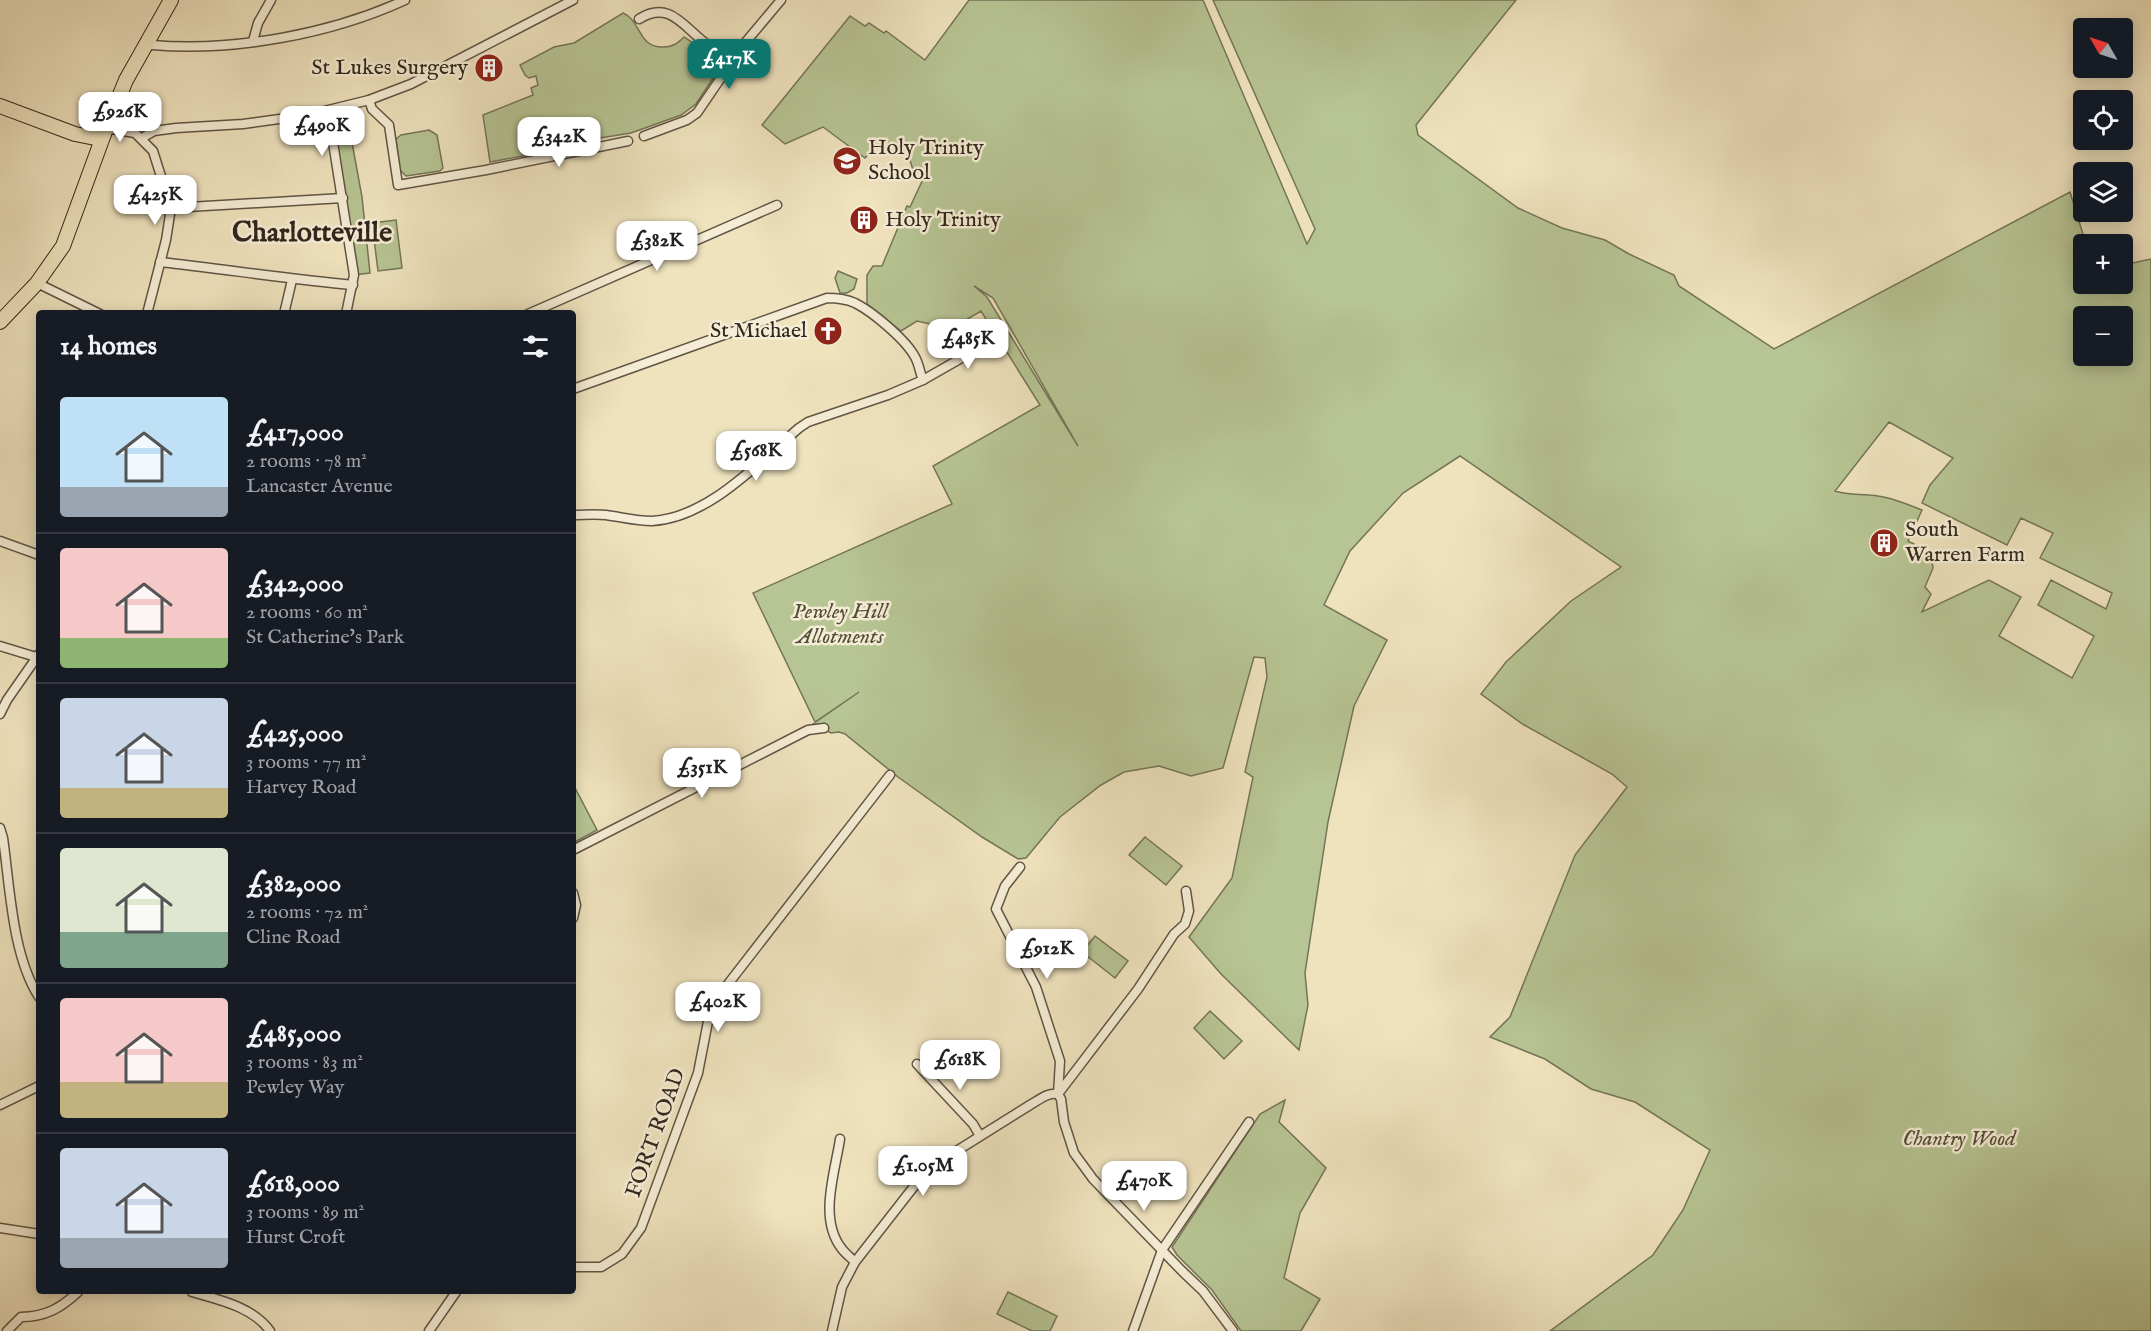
<!DOCTYPE html>
<meta charset="utf-8">
<style>
body{margin:0;font-family:"IM FELL English",serif;background:#20242c;color:#f1f3f6;height:100vh;display:flex;flex-direction:column;font-size:22px;white-space:nowrap}
*{box-sizing:border-box;margin:0}
p{font-size:20px;color:#9ea1a6}
.icon{flex:none;width:33px;height:33px;fill:none;stroke:currentColor;stroke-width:2;stroke-linecap:round;stroke-linejoin:round}
.map{position:relative;flex:1;overflow:hidden}
.details{position:absolute;left:36px;top:310px;width:540px;height:984px;display:flex;flex-direction:column;background:#171b24;border-radius:6px;box-shadow:0 3px 15px #0003}
.details>*{flex:none}
.needle{width:39px;rotate:309deg}
.tools{position:absolute;left:2073px;top:18px;display:grid;gap:12px}
.tools a{display:grid;place-items:center;width:60px;height:60px;border-radius:6px;background:#171b24;box-shadow:0 3px 15px #0003;font-size:30px}
.price{position:absolute;translate:-50% -51px;padding:0 14px;border-radius:12px;background:#fff;color:#222;font-size:20px;line-height:39px;filter:drop-shadow(0 2px 3px #0008)}
.price::after{content:'';position:absolute;left:50%;top:36px;width:18px;height:14px;margin-left:-9px;background:inherit;clip-path:polygon(0 0,100% 0,50% 100%)}
.price.on{background:#0f766e;color:#fff}
ul{padding:0;list-style:none}
li{display:flex;align-items:center;gap:18px;height:150px;padding:0 24px}
li+li{border-top:2px solid #363941}
li span{display:grid;place-items:center;flex:none;width:168px;height:120px;border-radius:6px;color:#555}
li>.icon{margin-inline-start:auto}
span .icon{width:72px;height:72px;fill:#fffc;stroke-width:1}
li b{font-size:26px}
h2{display:flex;justify-content:space-between;align-items:center;height:72px;padding:0 24px;font-size:26px}
.map>svg:first-child{display:block}
.green{fill:#b7c493;stroke:#747558;stroke-width:1.5;fill-rule:evenodd}
.lines{fill:none;stroke-linecap:round;stroke-linejoin:round}
.street-casing{stroke:#605545;stroke-width:11}
.primary-casing{stroke:#31261d;stroke-width:16}
.street{stroke:#f5edd5;stroke-width:8}
.primary{stroke:#efe3be;stroke-width:14}
.labels{text-anchor:middle;dominant-baseline:central;stroke-width:5;stroke-linejoin:round;paint-order:stroke}
.poi-label{font-size:22px;fill:#31261d;stroke:#f5edd5;text-anchor:start}
.park-label{font-size:22px;font-style:italic;fill:#524e3a;stroke:#f5edd5}
.street-label{font-size:22px;fill:#31261d;stroke:#f5edd5}
.district-label{font-size:28px;font-weight:bold;fill:#31261d;stroke:#f5edd5}
</style>
<div class="map">
<svg width="2151" height="1331" viewBox="0 0 2151 1331">
<rect width="100%" height="100%" fill="#efe3be"/>
<filter id="stains"><feTurbulence type="fractalNoise" baseFrequency=".00333" numOctaves="4"/><feColorMatrix values="0 0 0 0 .2 0 0 0 0 .09 0 0 0 0 .02 0 0 0 .5 -.17"/></filter>
<radialGradient id="worn" r=".72"><stop offset=".6" stop-color="#630" stop-opacity="0"/><stop offset="1" stop-color="#630" stop-opacity=".3"/></radialGradient>
<!-- green -->
<g class="green">
<path d="M969,0h234l104,244 8,-15 -102,-229h303l-100,125 2,10 100,73 44,20 43,12 24,14 45,21 5,11 95,63 296,-157 16,52h-2v40h38l1,-19 28,-6v1072h-601l103,-76 30,-45 27,-60 -75,-48 -44,-13 -46,-30 -55,-22 20,-20 65,-162 52,-68 -15,-13 -88,-49 -43,-31 25,-32 65,-61 50,-34 -161,-111 -57,37 -53,58 -26,54 63,35 -33,66 -26,116 -23,151 3,32 -9,45 -78,-76 -32,-37 43,-59 21,-101 -8,-5 22,-95 -2,-19 -11,-1 -31,111 -32,8 -32,-10 -35,6 -23,13 -41,32 -34,41 -8,1 -36,-22 -84,-60 -53,-43 -6,-2 -8,1 -18,-9 46,-32 -44,30 -62,-129 199,-89 -19,-38 107,-61 -59,-94 -42,25 -9,-12 -13,-3 -16,10 -34,-27v-29l6,-9h9l25,-60 3,1 15,-32 -12,-5 -4,-13 -25,-18 -19,19 -42,-31 -38,17 -23,-19 88,-109 15,10 4,-3 15,10 2,-2 39,29zM974,286l19,12 85,148 -91,-149zM2084,316h38v40h-38zM1889,422l64,36 -23,27 -8,18 85,42 14,-27 32,15 -13,25 72,35 -6,16 -55,-29 -13,25 56,31 -22,42 -73,-42 22,-39 -32,-17 -67,32 9,-18 -6,-7 8,-19 -1,-7 -22,-10 4,-7 -6,-3 14,-31c-18,-7 -34,-14 -53,-15 -12,-1 -22,0 -34,-4z"/>
<path d="M623,13c19,8 14,35 41,34 9,0 14,-4 20,-10l33,22 2,10 -23,35 -15,11 -50,18 -68,11 -7,2v3l-19,6 -4,-1 -43,8 -7,-47 50,-20 -2,-7 7,-3 -2,-9 -7,2 -4,-3 -5,-10 34,-18 20,-4z"/>
<path d="M329,124l22,13 11,60 8,76 -16,2z"/>
<path d="M429,130l8,5 6,33 -3,3 -34,5 -6,-6 -4,-31 5,-4z"/>
<path d="M396,220l6,48 -24,3 -6,-48z"/>
<path d="M838,271l19,8 -3,10 -7,4h-7l-5,-15z"/>
<path d="M573,784l24,46 -24,13z"/>
<path d="M1145,837l37,29 -16,19 -37,-30z"/>
<path d="M1095,936l33,25 -13,17 -33,-26z"/>
<path d="M1210,1011l32,30 -18,18 -30,-31z"/>
<path d="M1285,1100l-6,22 47,46 -26,45 -16,65 36,21 -19,32h-60l-29,-41 -35,-35 -5,-8 88,-133z"/>
<path d="M1008,1292l49,24 -7,15h-18l-35,-17z"/>
</g>
<g class="lines">
<!-- street casing -->
<g class="street-casing">
<g id="street">
<path d="M639,19c30,-19 44,7 65,23 9,7 19,12 27,19"/>
<path d="M253,41l5,-18 13,-23"/>
<path d="M148,42l4,3c82,7 179,-11 253,-45"/>
<path d="M369,100l3,9 17,16 9,60 88,-15 142,-29"/>
<path d="M328,111l26,164 -8,39"/>
<path d="M106,128l29,5 18,18 18,57 -5,32 -19,74"/>
<path d="M644,136l43,-16 10,-7 47,-69 37,-44"/>
<path d="M142,138l12,-7 22,-3 67,-4 65,-9 61,-15 42,-16 162,-84"/>
<path d="M171,208l172,-10"/>
<path d="M160,262c64,7 128,17 193,23"/>
<path d="M37,283l63,31"/>
<path d="M284,314l8,-34"/>
<path d="M528,314l249,-109"/>
<path d="M573,389l254,-91c9,0 19,1 28,5 18,9 51,37 60,54 4,7 5,16 8,23"/>
<path d="M573,515c11,0 22,-1 33,0 15,2 30,6 46,6 56,-3 106,-58 147,-93l9,-6 80,-27 35,-15 77,-44"/>
<path d="M0,541l39,14"/>
<path d="M0,646l36,11"/>
<path d="M0,714l7,-14 32,-46"/>
<path d="M0,828l3,10c7,49 9,117 36,159"/>
<path d="M573,850l235,-120 16,-2"/>
<path d="M1020,867l-15,19 -9,23 40,78 24,74 -2,33 3,5 3,23 10,31 19,26 89,92 21,20 30,40"/>
<path d="M573,893l3,12 -3,13"/>
<path d="M917,1064l56,60 7,12"/>
<path d="M1058,1094l80,-105 36,-55 11,-10 4,-13 -3,-20"/>
<path d="M0,1105l39,-19"/>
<path d="M840,1139c-5,34 -22,80 2,110 4,5 9,9 13,13"/>
<path d="M0,1228l39,6"/>
<path d="M573,1267h28l21,-13 19,-26 57,-155 13,-67 179,-231"/>
<path d="M192,1292c28,8 61,15 78,39"/>
<path d="M7,1331l14,-14c24,0 40,-9 57,-25"/>
<path d="M429,1331l27,-39"/>
<path d="M832,1331l10,-44 13,-25 64,-82 12,-13 99,-62c9,-5 18,-13 28,-11"/>
<path d="M1133,1331l29,-81 87,-128"/>
</g>
</g>
<!-- primary casing -->
<g class="primary-casing">
<g id="primary">
<path d="M0,106l75,28 20,4 9,-4"/>
<path d="M0,322l37,-39 26,-37 41,-112 22,-54 45,-80"/>
</g>
</g>
<!-- street -->
<use href="#street" class="street"/>
<!-- primary -->
<use href="#primary" class="primary"/>
</g>
<!-- icons -->
<defs>
<g id="building-disc" transform="scale(1.5)"><circle r="9.5" fill="#8f2418" stroke="#f5edd5"/><path d="M-4-6H4V6H1V3H-1V6H-4ZM-2.5-4.3h1.7v1.8h-1.7ZM.8-4.3h1.7v1.8H.8ZM-2.5-1h1.7V.8h-1.7ZM.8-1h1.7V.8H.8Z" fill="#fff"/></g>
<g id="school-disc" transform="scale(1.5)"><circle r="9.5" fill="#8f2418" stroke="#f5edd5"/><path d="M0-5L7-2L0 1L-7-2ZM-4 1L0 2.5L4 1V4Q0 6-4 4Z" fill="#fff"/></g>
<g id="church-disc" transform="scale(1.5)"><circle r="9.5" fill="#8f2418" stroke="#f5edd5"/><path d="M-1.2-6h2.4v3.5h3.3v2.4h-3.3V6h-2.4V-.1h-3.3v-2.4h3.3Z" fill="#fff"/></g>
</defs>
<g fill-rule="evenodd">
<use href="#building-disc" x="489" y="68"/>
<use href="#school-disc" x="847" y="161"/>
<use href="#building-disc" x="864" y="220"/>
<use href="#church-disc" x="828" y="331"/>
<use href="#building-disc" x="1884" y="543"/>
</g>
<g class="labels">
<!-- poi labels -->
<g class="poi-label">
<text x="468" y="68" text-anchor="end">St Lukes Surgery</text>
<text x="868" y="148">Holy Trinity<tspan x="868" dy="25">School</tspan></text>
<text x="885" y="220">Holy Trinity</text>
<text x="807" y="331" text-anchor="end">St Michael</text>
<text x="1905" y="530">South<tspan x="1905" dy="25">Warren Farm</tspan></text>
</g>
<!-- park labels -->
<g class="park-label">
<text x="840" y="612">Pewley Hill<tspan x="840" dy="25">Allotments</tspan></text>
<text x="1959" y="1139">Chantry Wood</text>
</g>
<!-- street labels -->
<g class="street-label">
<text transform="translate(656 1133) rotate(-70)">FORT ROAD</text>
</g>
<!-- district labels -->
<g class="district-label">
<text x="312" y="233">Charlotteville</text>
</g>
</g>
<rect width="100%" height="100%" filter="url(#stains)"/>
<rect width="100%" height="100%" fill="url(#worn)"/>
</svg>
<div class="tools">
<a><svg class="needle" viewBox="-14 -14 28 28"><path d="M0-13l5 13h-10z" fill="#e53935"/><path d="M0 13l5-13h-10z" fill="#9ea1a6"/></svg></a>
<a><svg class="icon" aria-label="locate" viewBox="0 0 24 24"><circle cx="12" cy="12" r="6"/><path d="M12 2v4M12 18v4M2 12h4M18 12h4"/></svg></a>
<a><svg class="icon" aria-label="layers" viewBox="0 0 24 24"><path d="M12 4l9 5-9 5-9-5zM3 14l9 5 9-5"/></svg></a>
<a>+</a>
<a>−</a>
</div>
<b class="price on" style="left:729px;top:90px">£417K</b>
<b class="price" style="left:120px;top:143px">£926K</b>
<b class="price" style="left:322px;top:157px">£490K</b>
<b class="price" style="left:559px;top:168px">£342K</b>
<b class="price" style="left:155px;top:226px">£425K</b>
<b class="price" style="left:657px;top:272px">£382K</b>
<b class="price" style="left:968px;top:370px">£485K</b>
<b class="price" style="left:756px;top:482px">£568K</b>
<b class="price" style="left:702px;top:799px">£351K</b>
<b class="price" style="left:1047px;top:980px">£912K</b>
<b class="price" style="left:718px;top:1033px">£402K</b>
<b class="price" style="left:960px;top:1091px">£618K</b>
<b class="price" style="left:923px;top:1197px">£1.05M</b>
<b class="price" style="left:1144px;top:1212px">£470K</b>
<section class="details">
<h2>14 homes<svg class="icon" aria-label="filters" viewBox="0 0 24 24"><path d="M4 7h16M4 17h16"/><circle cx="9" cy="7" r="2"/><circle cx="15" cy="17" r="2"/></svg></h2>
<ul>
<li><span style="background:linear-gradient(#bfe0f5 75%,#9aa5b1 0)"><svg class="icon" aria-label="home" viewBox="0 0 24 24"><path d="M3 11l9-7 9 7M6 9v11h12V9"/></svg></span><div><b>£417,000</b><p>2 rooms · 78 m²</p><p>Lancaster Avenue</p></div></li>
<li><span style="background:linear-gradient(#f6c9c9 75%,#8fb573 0)"><svg class="icon" aria-label="home" viewBox="0 0 24 24"><path d="M3 11l9-7 9 7M6 9v11h12V9"/></svg></span><div><b>£342,000</b><p>2 rooms · 60 m²</p><p>St Catherine's Park</p></div></li>
<li><span style="background:linear-gradient(#c9d6e8 75%,#c2b280 0)"><svg class="icon" aria-label="home" viewBox="0 0 24 24"><path d="M3 11l9-7 9 7M6 9v11h12V9"/></svg></span><div><b>£425,000</b><p>3 rooms · 77 m²</p><p>Harvey Road</p></div></li>
<li><span style="background:linear-gradient(#dfe7d0 70%,#7fa58c 0)"><svg class="icon" aria-label="home" viewBox="0 0 24 24"><path d="M3 11l9-7 9 7M6 9v11h12V9"/></svg></span><div><b>£382,000</b><p>2 rooms · 72 m²</p><p>Cline Road</p></div></li>
<li><span style="background:linear-gradient(#f6c9c9 70%,#c2b280 0)"><svg class="icon" aria-label="home" viewBox="0 0 24 24"><path d="M3 11l9-7 9 7M6 9v11h12V9"/></svg></span><div><b>£485,000</b><p>3 rooms · 83 m²</p><p>Pewley Way</p></div></li>
<li><span style="background:linear-gradient(#c9d6e8 75%,#9aa5b1 0)"><svg class="icon" aria-label="home" viewBox="0 0 24 24"><path d="M3 11l9-7 9 7M6 9v11h12V9"/></svg></span><div><b>£618,000</b><p>3 rooms · 89 m²</p><p>Hurst Croft</p></div></li>
</ul>
</section>
</div>
